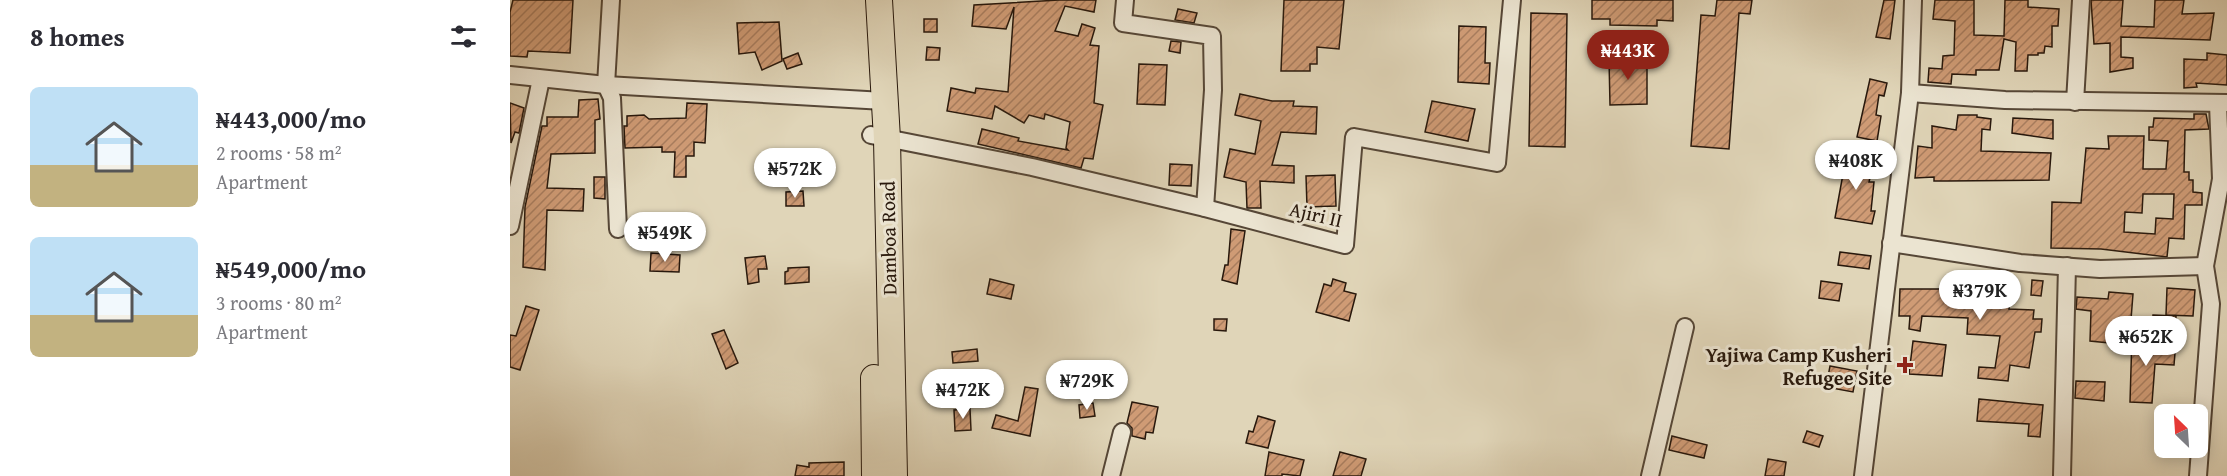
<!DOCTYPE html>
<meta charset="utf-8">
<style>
body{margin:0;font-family:"Gentium Book Plus",serif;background:#f7f7f7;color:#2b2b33;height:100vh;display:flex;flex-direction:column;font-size:22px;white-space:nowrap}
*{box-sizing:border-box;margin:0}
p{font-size:20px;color:#7c7c81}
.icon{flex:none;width:33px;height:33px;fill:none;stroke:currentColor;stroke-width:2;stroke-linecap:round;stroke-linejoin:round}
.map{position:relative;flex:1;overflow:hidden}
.details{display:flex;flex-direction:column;background:#fff;width:510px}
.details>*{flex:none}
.needle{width:39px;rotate:335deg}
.fabs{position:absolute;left:1644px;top:404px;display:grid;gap:12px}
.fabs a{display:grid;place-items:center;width:54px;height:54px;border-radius:9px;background:#fff;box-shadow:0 3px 15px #0003;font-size:30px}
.price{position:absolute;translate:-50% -51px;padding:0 14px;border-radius:21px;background:#fff;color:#222;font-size:20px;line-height:39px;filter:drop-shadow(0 2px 3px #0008)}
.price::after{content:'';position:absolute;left:50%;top:36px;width:18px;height:14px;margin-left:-9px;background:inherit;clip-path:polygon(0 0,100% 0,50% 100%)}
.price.on{background:#8f2418;color:#fff}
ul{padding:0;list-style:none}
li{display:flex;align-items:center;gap:18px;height:150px;padding:0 30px}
li span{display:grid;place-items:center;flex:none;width:168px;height:120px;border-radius:9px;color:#555}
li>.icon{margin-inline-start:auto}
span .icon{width:72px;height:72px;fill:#fffc;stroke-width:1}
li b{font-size:26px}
h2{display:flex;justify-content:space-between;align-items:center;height:72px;padding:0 30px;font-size:26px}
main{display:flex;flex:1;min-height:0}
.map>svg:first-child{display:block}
.building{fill:url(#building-hatch);stroke:#28180c;stroke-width:1.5;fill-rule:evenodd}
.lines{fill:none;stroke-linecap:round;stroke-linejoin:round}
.street-casing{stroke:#564737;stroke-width:20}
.primary-casing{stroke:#28180c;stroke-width:28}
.street{stroke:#ebe4d1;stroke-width:16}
.primary{stroke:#e0d5b8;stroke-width:26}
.poi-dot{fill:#8f2418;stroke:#ebe4d1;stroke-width:2}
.labels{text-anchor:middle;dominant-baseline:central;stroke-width:6;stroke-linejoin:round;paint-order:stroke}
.street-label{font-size:20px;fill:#28180c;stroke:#ebe4d1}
.poi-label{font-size:20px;font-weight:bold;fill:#28180c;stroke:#ebe4d1;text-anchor:end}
</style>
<main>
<section class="details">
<h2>8 homes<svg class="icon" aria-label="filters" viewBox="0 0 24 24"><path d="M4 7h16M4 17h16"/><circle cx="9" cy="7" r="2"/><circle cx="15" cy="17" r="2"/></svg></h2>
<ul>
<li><span style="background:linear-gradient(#bfe0f5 65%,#c2b280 0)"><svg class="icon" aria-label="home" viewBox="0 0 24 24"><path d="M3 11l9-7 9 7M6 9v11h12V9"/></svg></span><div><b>₦443,000/mo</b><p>2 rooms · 58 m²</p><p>Apartment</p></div></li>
<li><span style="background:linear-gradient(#bfe0f5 65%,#c2b280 0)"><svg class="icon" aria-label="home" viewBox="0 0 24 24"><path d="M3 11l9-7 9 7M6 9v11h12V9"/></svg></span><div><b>₦549,000/mo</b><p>3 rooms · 80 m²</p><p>Apartment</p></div></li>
</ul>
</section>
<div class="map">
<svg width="1717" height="476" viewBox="0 0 1717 476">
<defs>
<pattern id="building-hatch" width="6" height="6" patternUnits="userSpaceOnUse" patternTransform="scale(1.5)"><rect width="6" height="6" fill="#cf9b75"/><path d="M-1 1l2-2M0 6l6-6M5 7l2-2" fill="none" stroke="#a87d5e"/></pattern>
</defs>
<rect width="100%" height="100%" fill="#e0d5b8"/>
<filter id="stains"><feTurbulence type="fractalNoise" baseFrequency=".00333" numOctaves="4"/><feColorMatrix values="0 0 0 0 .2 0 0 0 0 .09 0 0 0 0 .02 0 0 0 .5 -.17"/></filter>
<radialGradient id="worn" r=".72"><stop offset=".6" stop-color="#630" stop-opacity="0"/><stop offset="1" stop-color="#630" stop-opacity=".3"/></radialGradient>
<!-- building -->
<g class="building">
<path d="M3,0h60l-3,53 -42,-2 -1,6 -17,-1v-44z"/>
<path d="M549,0h37l-2,12 -29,-6 -10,25 23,5 4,-12 13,4 -5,17 9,1 -5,57 9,2 -10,54 -9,-1 -3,10 -103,-24 4,-15 37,9 -1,3 50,9 -2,-2 4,-26 -25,-8 -1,5 -15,-4 -5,8 -29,-17 -3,13 -45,-8 4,-23 24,5 1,-5 32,4 6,-85 -8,22 -34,-3 2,-21z"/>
<path d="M774,0h60l-5,49 -22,-2v17h-7v7h-29z"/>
<path d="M1082,0h81v21l-16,-1v6l-47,-1v-6h-18z"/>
<path d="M1207,0h35l-2,14 -11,-1 -10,136 -38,-3 10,-131 14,1z"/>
<path d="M1374,0h11l-5,39 -14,-2z"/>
<path d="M1425,0h39v35l30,1 1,-36h23v7l31,2 -1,17h-6v21l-7,-1 -1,7h-6v2h-10l-1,16h-12l1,-29 -12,-3 -5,31h-23v5l-24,-1 -1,10 -23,-2 1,-14 13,1 1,-13 11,-1 1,-34 -22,-2z"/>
<path d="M1581,0h32l-2,26 33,1 1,-27h29l-2,14 32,-1 -4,27 -89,-3v20l12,1v10l-23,4v-29l-16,1z"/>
<path d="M668,9l19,4 -3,10 -19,-3z"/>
<path d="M1021,13l36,1 -2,133 -36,-1z"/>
<rect x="414" y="19" width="13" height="13"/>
<path d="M269,22l3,39 -20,9 -7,-18 -16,2 -2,-31z"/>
<path d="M949,26l27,1 -1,36h5l-1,21 -31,-2z"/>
<path d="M661,41l10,1 -1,11 -11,-2z"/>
<path d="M417,47l13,1 -1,12h-13z"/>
<path d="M288,53l4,11 -15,5 -4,-10z"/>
<path d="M1697,53l20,2v30l-31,-2 1,4 -13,1v-29l23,1z"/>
<path d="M1137,58v46l-37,1 -1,-46z"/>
<path d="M629,64l28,1 -2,40 -28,-1z"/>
<path d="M1360,79l17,4 -3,13 -5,-1 -3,20 5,1 -4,25 -20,-4z"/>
<path d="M730,94l32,7h22l-1,5 24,1 -1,27 -35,-2 -9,33 22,1v17l-34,-2 1,27h-14l-1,-26 -22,-5 6,-28 25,5 6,-33 -26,-6z"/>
<path d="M88,99l2,20 -5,1v33l-44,1 -4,34 37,1 -1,22 -36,-1 -2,60 -22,-3 2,-60 17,-81h5v-9h31l1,-17z"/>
<path d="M922,101l43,8 -7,32 -43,-9z"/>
<path d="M0,103l14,5 -5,25 -4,-1 -4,11z"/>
<path d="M177,103l20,1 -2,39 -11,-1v14h-8v21h-12l1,-25h-13v-5l-37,1 -1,-22h3v-10l17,-1 5,4 37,-1z"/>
<path d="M1684,114h12l3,15 -24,1 -1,42h5v8h4v12l9,1v12h-17l-1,34 -15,-1 -2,19 -66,-8 -50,-1 1,-46 29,1 5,-55 23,1 -1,-13h36l-1,33h23l2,-28 -19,-1v-13h4l1,-9 40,1zM1633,194h31l-1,25 -17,-1 -1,16 -31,-2 1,-20 17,1z"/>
<path d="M1448,115h19v2l14,2 -1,11 -8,-1 -1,22 70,2 -2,27 -102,1h-13v-4l-19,1 3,-32 14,2v-22l24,4z"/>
<path d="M1503,118l40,2v19l-41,-6z"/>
<path d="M1337,152l10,1 -1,5 18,4 -5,20h5l-3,29h4l-3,13 -37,-6z"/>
<path d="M660,164l22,1 -1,21 -22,-1z"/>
<path d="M825,175l1,31 -29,1 -1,-31z"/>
<path d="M84,177h11v22l-11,-1z"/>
<path d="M293,191l1,15h-18v-14z"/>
<path d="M721,229l14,2 -8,53 -15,-4 3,-15h3z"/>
<path d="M1330,252l31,4 -2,13 -31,-4z"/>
<path d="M141,253l29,2 -1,17 -29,-1z"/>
<path d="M255,256l2,13h-9l1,13 -11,2 -3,-26z"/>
<path d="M299,267v15l-24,2v-12l3,-1v-3z"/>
<path d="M1479,278l22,5 -2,26 25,1 -1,9h9l-1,13h-6l-6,36 -19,-3 -2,16 -30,-3 1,-11 16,1 5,-32 -33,-2 1,-16 -46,-2 -2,15 -11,-2 1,-13h-11l1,-27h50v10l32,2 2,-21z"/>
<path d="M480,279l24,6 -3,14 -24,-5z"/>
<path d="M823,279l13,4 -2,8 12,3 -7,27 -33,-9 8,-28 7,2z"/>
<path d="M1522,280l11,1 -2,15 -10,-1z"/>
<path d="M1311,281l21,3 -3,17 -20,-3z"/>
<path d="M1657,288l28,2 -2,26 -27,-1z"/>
<path d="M1599,292l24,2 -4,51 -39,-4 1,-30 -15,-2 1,-12 31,2z"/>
<path d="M16,306l13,4 -19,60 -10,-3v-32l6,1z"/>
<path d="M1643,315l23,1 -1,16 -23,-1z"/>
<path d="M704,319h13l-1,12 -12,-1z"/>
<path d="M214,330l14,33 -12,6 -14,-35z"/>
<path d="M1622,336l29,1 -1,15 15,1 -1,12 -19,-1 -3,39 -22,-1z"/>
<path d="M1403,341l33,4 -4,31 -33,-2z"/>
<path d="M467,349l1,12 -25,2 -1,-11z"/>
<path d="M1320,366l27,5 -4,21 -27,-5z"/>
<path d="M1566,381l29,1 -1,19 -29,-3z"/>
<path d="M515,387l13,2 -8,47 -38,-8 4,-13 22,6z"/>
<path d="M1469,399l64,6 -3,32 -12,-1 1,-12 -52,-3z"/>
<path d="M622,402l26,5 -5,26 -7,-1 -1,7 -13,-3v-8l-5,-5z"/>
<path d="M583,403l2,13 -15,2 -1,-13z"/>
<path d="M460,409l1,21 -16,1 -1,-21z"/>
<path d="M748,416l17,5 -7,27 -22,-5 3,-12 4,1z"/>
<path d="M1297,431l16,5 -4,11 -16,-5z"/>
<path d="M1162,436l35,9 -3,13 -35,-8z"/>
<path d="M759,452l35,8 -4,16 -18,-2v2h-17z"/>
<path d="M830,452l26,7 -5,17h-28z"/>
<path d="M1258,459l18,3 -2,14h-19z"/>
<path d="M334,462v14h-49l2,-11 12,2v-4z"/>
</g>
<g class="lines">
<!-- street casing -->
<g class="street-casing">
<g id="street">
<path d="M101,0l-5,85 6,13 6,131"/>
<path d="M615,0l-2,23 89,13 1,54 -8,118"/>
<path d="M0,75l96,10 278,16"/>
<path d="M1400,93l95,7 222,3"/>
<path d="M1565,102l6,-102"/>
<path d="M361,135l161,32 173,41 140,37 9,-108 143,26 15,-163"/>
<path d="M0,226l31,-147"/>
<path d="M1381,243l129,20 80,6 105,-3"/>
<path d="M601,476l11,-44"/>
<path d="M1140,476l35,-149"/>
<path d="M1353,476l47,-383 3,-93"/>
<path d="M1552,476l5,-210"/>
<path d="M1688,476l13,-172 -6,-38 16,-87 -3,-75"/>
</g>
</g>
<!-- primary casing -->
<g class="primary-casing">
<g id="primary">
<path d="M369,0l8,139 7,337"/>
<path d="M364,378l1,98"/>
</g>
</g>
<!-- street -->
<use href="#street" class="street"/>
<!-- primary -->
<use href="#primary" class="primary"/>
</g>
<!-- markers -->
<path class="poi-dot" d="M1392 356h6v6h6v6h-6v6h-6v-6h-6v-6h6z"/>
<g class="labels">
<!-- street labels -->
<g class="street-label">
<text transform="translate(806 214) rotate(13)">Ajiri II</text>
<text transform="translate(378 238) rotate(-91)">Damboa Road</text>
</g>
<!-- poi labels -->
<g class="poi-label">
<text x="1382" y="354">Yajiwa Camp Kusheri<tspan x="1382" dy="23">Refugee Site</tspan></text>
</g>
</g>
<rect width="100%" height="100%" filter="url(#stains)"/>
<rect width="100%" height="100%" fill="url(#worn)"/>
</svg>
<div class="fabs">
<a><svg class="needle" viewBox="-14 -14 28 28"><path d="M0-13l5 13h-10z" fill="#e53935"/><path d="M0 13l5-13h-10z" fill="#7c7c81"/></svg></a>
</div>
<b class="price on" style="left:1118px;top:81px">₦443K</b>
<b class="price" style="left:1346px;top:191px">₦408K</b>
<b class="price" style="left:285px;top:199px">₦572K</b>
<b class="price" style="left:155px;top:263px">₦549K</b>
<b class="price" style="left:1470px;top:321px">₦379K</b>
<b class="price" style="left:1636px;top:367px">₦652K</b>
<b class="price" style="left:577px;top:411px">₦729K</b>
<b class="price" style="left:453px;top:420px">₦472K</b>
</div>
</main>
